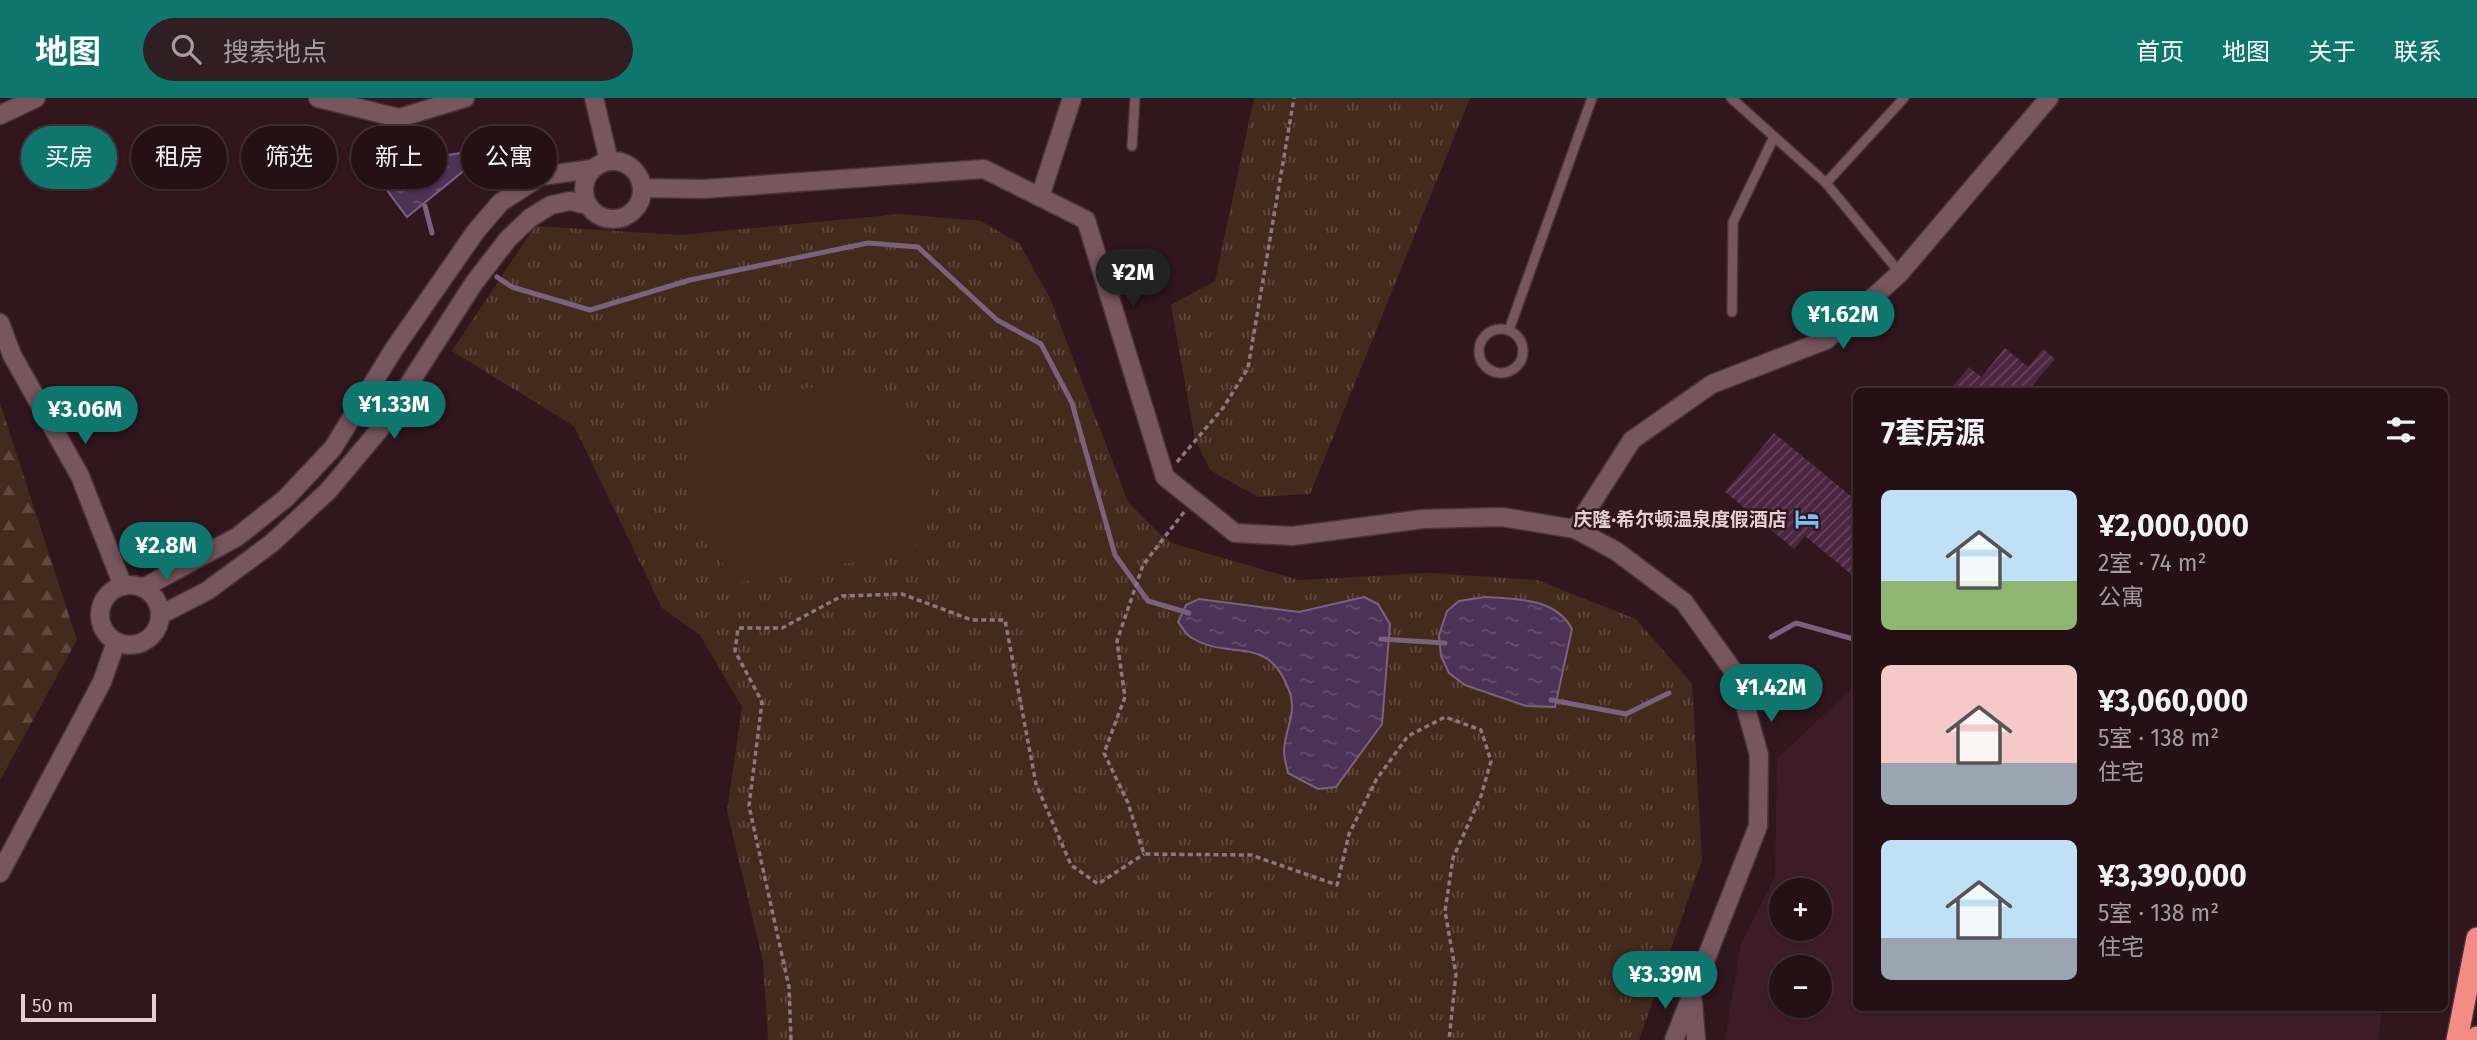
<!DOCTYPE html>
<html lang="zh">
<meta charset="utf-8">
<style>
body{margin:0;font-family:"Fira Sans","Noto Sans SC",sans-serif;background:#311e23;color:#f1f3f6;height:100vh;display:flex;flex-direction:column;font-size:26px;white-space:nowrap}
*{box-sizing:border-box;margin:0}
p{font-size:23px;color:#a39da1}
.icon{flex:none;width:38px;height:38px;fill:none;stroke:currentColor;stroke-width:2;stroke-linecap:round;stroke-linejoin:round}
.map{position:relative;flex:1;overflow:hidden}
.side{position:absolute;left:1853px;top:290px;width:595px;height:623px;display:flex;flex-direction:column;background:#251016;border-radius:10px;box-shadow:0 2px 5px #0004,0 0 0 2px #423035}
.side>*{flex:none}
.top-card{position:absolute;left:21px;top:28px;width:665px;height:63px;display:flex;gap:14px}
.buttons{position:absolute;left:1769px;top:780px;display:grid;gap:14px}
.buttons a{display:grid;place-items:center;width:63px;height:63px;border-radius:50%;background:#251016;box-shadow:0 2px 5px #0004,0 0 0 2px #423035;font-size:35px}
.scale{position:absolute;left:21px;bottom:18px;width:135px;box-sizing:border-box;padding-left:7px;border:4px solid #e3cfd4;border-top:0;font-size:19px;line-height:24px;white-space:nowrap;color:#e3cfd4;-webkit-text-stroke:5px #31161e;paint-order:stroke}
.price{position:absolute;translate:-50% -60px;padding:0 16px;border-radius:24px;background:#0f766e;color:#fff;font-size:23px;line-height:46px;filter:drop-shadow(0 2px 4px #0008)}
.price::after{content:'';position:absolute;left:50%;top:42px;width:21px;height:16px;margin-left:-10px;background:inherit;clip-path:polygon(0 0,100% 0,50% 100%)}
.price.selected{background:#222;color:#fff}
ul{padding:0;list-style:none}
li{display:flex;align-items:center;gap:21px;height:175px;padding:0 28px}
li span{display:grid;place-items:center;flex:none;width:196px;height:140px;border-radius:10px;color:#555}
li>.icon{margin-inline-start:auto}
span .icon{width:84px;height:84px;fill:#fffc;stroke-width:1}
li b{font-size:30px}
h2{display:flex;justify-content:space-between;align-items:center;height:84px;padding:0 28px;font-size:30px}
.chip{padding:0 24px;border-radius:32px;background:#251016;box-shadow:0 2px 5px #0004,0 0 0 2px #423035;font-size:24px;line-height:63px}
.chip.selected{background:#0f766e;color:#fff}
header{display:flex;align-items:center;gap:42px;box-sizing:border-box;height:98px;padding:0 35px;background:#0f766e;color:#fff}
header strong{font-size:33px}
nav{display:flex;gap:38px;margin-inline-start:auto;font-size:24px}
.search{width:490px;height:63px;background:#311e23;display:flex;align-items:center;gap:18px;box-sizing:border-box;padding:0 24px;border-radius:38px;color:#a39da1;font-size:26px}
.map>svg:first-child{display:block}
.built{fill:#3e1c27;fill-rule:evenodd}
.grass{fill:url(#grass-tufts)}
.forest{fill:url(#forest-firs)}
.pitch{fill:#442a1d}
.water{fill:url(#water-ripples);stroke:#7a617c;stroke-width:2}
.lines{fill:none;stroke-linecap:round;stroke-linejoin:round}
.stream{stroke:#7a617c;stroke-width:5}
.building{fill:url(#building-hatch)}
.service-casing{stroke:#493339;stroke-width:12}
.minor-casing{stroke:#493339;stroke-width:21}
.tertiary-casing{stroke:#493339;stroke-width:21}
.motorway-casing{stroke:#493339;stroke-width:24}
.path{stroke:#8d767c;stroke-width:3.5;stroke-dasharray:5 3.5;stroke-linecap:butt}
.service{stroke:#77565e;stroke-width:9}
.minor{stroke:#77565e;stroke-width:18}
.tertiary{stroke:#77565e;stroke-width:18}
.motorway{stroke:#f28c84;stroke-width:21}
.labels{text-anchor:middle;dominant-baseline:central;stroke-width:5;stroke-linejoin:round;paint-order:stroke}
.poi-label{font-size:19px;font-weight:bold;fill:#e3cfd4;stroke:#31161e;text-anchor:end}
</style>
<header>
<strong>地图</strong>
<div class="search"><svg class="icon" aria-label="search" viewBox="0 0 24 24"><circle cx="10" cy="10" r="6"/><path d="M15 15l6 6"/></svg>搜索地点</div>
<nav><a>首页</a><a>地图</a><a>关于</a><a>联系</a></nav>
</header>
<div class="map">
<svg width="2477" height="942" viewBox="0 0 2477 942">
<defs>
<pattern id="grass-tufts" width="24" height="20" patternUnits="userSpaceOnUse" patternTransform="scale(1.75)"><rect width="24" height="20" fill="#442a1d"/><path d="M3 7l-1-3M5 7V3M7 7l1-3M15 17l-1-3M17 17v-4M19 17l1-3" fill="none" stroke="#5f483d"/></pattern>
<pattern id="forest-firs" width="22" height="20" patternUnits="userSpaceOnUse" patternTransform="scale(1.75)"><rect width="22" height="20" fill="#442a1d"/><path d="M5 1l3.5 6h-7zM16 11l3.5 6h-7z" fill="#5f483d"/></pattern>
<pattern id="water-ripples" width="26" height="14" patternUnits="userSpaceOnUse" patternTransform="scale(1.75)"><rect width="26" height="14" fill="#4d3257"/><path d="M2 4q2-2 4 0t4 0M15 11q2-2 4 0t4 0" fill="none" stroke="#664f6e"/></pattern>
<pattern id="building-hatch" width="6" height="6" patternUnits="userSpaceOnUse" patternTransform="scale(1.75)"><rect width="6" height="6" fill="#4c2641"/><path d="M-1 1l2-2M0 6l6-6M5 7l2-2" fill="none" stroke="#66445c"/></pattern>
</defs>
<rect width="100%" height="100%" fill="#31161e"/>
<!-- built -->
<path class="built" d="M1857,585v325h525l-4,32h-653l16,-96 34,-68 2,-117zM1782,793h38v38h-38zM1782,870h38v38h-38z"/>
<!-- grass -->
<g class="grass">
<path d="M1254,0h216l-160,396 -52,3 -48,-27 -15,-31 -24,-134 44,-24z"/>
<path d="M900,116l81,7 38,22 31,55 78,204 31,31 16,11 124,36 130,-7 108,7 99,39 56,65 10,176 -63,180h-871l-5,-79 -36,-150 15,-104 -42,-72 -38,-27 -88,-182 -122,-75 83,-125 145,9z"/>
</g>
<!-- forest -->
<path class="forest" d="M0,305l77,237 -77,140z"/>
<!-- pitch -->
<path class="pitch" d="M856,282l48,22 31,77 -20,72 -177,32 -50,-63 6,-84 41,-35z"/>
<!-- water -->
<g class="water">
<path d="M493,49l-86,70 -36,-48z"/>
<path d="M1364,499l14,7 12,20 -8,100 -46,63 -18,2 -30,-16c-1,-6 -4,-15 -4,-21 0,-21 13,-38 6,-59 -21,-61 -58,-31 -98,-55 -6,-3 -10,-11 -14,-16l8,-17 13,-6 100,13z"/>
<path d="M1485,499c31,2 71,1 87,32l-17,78 -29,-1 -61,-21 -16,-12 -8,-17 -2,-21 8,-24 12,-10z"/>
</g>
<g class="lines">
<!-- stream -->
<g class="stream">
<path d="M425,108l7,27"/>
<path d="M497,179l15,10 78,23 100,-30 178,-37 50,4 79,73 44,24 31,59 43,152 33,46 41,12"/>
<path d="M1771,539l25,-14 61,17"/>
<path d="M1381,541l64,4"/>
<path d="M1551,602l75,14 43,-21"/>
</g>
</g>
<!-- building -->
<g class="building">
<path d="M2005,250l23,19 15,-18 12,10 -28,33h-79l21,-25 12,10z"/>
<path d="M1774,335l83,68v78l-52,-43 -11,13 -69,-57z"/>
</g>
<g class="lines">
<!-- service casing -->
<g class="service-casing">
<g id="service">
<path d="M1731,0l95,85 74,90"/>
<path d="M1132,48l3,-48"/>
<path d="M1826,85l78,-85"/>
<path d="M1732,214l1,-90 41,-85"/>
<circle cx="1501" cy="253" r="22"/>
<path d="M1509,232l83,-232"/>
</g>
</g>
<!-- minor casing -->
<g class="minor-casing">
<g id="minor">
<path d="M318,0l81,20 66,-20"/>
<path d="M594,0l15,63"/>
<path d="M0,17l36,-17"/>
<path d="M1040,99l32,-99"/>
<path d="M0,225l12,32 68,121 43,110"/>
</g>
</g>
<!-- tertiary casing -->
<g class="tertiary-casing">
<g id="tertiary">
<circle cx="613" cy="92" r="29"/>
<path d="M643,90l60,1 281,-20 102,51 79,257 70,56 58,3 130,-17 79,-2 73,12 41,22 68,51 53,74 22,79 -1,71 -84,214"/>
<path d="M1575,431l57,-89 80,-56 114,-44 74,-67 149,-175"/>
<circle cx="130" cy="517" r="30"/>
<path d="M143,490l94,-51 49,-39 47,-50 61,-99 82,-118 25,-29 40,-26 51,-7"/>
<path d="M160,517l47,-24 65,-48 56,-52 52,-62 94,-146 34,-44 22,-21 21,-13 19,-4 17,4"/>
<path d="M0,775l102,-191 14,-40"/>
<path d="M1693,904l3,38"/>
</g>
</g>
<!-- motorway casing -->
<g class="motorway-casing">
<g id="motorway">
<path d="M2457,942l20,-102"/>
<path d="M2476,942l1,-3"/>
</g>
</g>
<!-- path -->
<g class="path">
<path d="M1177,364l46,-54 25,-40 46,-270"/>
<path d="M1184,414l-41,53 -26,76 8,56 -21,56 24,50 16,51 107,1 86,30 12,-51 27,-54 32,-44 37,-19 36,13 10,31 -10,35 -28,62 -8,53 11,63 -7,66"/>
<path d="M791,942l-2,-53 -40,-181 13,-104 -27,-51 3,-23h44l60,-32 60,-2 70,26h33l31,164 35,81 27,19 46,-30"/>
</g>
<!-- service -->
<use href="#service" class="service"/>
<!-- minor -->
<use href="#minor" class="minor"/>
<!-- tertiary -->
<use href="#tertiary" class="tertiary"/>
<!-- motorway -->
<use href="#motorway" class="motorway"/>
</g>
<!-- icons -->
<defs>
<g id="hotel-bare" transform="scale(1.89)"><path d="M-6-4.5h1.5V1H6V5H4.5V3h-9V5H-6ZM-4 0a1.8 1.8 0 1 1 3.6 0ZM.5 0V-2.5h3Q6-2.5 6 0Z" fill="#7dbef9" stroke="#31161e" stroke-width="2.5" paint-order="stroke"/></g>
</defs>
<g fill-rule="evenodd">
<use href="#hotel-bare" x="1807" y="421"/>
</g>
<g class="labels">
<!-- poi labels -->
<g class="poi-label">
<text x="1787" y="421">庆隆·希尔顿温泉度假酒店</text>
</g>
</g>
</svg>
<div class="buttons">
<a>+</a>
<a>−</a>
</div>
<div class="scale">50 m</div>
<b class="price selected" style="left:1133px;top:211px">¥2M</b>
<b class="price" style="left:1843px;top:253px">¥1.62M</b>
<b class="price" style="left:394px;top:343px">¥1.33M</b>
<b class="price" style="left:85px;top:348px">¥3.06M</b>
<b class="price" style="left:166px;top:484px">¥2.8M</b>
<b class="price" style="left:1771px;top:626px">¥1.42M</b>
<b class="price" style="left:1665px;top:913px">¥3.39M</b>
<div class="top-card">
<a class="chip selected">买房</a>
<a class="chip">租房</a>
<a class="chip">筛选</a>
<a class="chip">新上</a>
<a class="chip">公寓</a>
</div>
<section class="side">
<h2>7套房源<svg class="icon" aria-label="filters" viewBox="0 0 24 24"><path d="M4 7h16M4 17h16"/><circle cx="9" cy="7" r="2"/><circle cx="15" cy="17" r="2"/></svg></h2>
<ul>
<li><span style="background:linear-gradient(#bfe0f5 65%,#8fb573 0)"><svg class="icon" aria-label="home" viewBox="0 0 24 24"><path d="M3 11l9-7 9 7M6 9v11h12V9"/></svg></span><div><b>¥2,000,000</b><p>2室 · 74 m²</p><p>公寓</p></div></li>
<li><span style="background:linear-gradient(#f6c9c9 70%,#9aa5b1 0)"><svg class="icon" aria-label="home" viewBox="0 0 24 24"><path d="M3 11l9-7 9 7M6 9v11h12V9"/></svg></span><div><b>¥3,060,000</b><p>5室 · 138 m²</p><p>住宅</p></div></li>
<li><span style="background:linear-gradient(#bfe0f5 70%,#9aa5b1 0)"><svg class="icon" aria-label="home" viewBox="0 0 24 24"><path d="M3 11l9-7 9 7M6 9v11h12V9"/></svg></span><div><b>¥3,390,000</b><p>5室 · 138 m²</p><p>住宅</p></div></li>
</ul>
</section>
</div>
